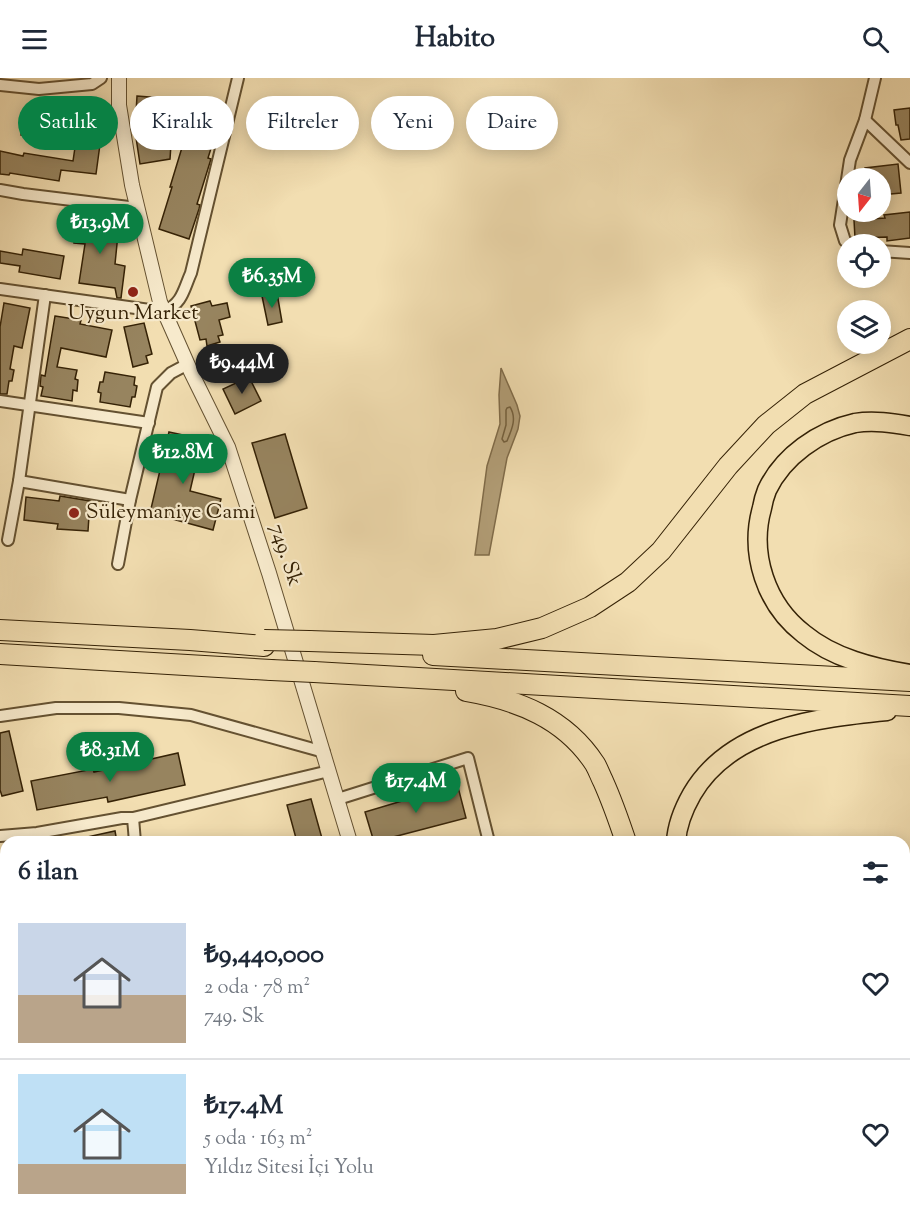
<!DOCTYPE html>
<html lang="tr">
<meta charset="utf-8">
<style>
body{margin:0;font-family:"Sorts Mill Goudy",serif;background:#f6f6f7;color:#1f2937;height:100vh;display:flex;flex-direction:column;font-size:22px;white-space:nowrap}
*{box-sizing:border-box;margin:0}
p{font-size:20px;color:#747a83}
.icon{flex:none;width:33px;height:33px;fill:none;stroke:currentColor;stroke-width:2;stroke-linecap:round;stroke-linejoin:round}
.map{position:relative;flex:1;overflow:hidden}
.side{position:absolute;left:0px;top:758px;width:910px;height:386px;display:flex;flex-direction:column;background:#fff;border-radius:18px 18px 0 0;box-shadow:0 3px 15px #0003}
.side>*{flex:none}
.banner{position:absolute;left:18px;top:18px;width:600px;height:54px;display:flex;gap:12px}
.needle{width:39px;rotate:197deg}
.buttons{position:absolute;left:837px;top:90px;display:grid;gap:12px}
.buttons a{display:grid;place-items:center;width:54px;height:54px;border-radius:50%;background:#fff;box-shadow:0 3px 15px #0003;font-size:30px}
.price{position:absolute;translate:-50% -51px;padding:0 14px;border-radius:21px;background:#0b8043;color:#fff;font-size:20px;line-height:39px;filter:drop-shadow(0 2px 3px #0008)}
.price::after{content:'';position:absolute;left:50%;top:36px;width:18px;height:14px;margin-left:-9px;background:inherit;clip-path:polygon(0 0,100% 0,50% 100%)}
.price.on{background:#222;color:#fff}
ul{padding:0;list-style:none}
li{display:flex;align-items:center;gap:18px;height:150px;padding:0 18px}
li+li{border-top:2px solid #e0e1e3}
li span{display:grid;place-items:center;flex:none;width:168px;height:120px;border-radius:0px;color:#555}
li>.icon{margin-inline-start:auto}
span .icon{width:72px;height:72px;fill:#fffc;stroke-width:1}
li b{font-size:26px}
h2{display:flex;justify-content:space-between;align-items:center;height:72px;padding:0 18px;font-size:26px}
.chip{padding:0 21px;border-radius:27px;background:#fff;box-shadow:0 3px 15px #0003;font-size:21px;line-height:54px}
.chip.on{background:#0b8043;color:#fff}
header{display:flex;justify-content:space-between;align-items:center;height:78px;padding:0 18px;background:#fff;font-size:27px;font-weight:700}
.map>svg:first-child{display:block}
.water{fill:#b29e77;stroke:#806c4a;stroke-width:1.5}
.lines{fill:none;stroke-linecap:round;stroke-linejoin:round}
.shore{stroke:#74603e;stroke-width:1.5}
.building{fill:#97845f;stroke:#352206;stroke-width:1.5}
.minor-casing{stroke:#645131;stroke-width:14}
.tertiary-casing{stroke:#645131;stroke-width:16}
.trunk-casing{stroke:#352206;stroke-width:21}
.motorway-casing{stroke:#352206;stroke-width:22}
.minor{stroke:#f7eacc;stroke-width:10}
.tertiary{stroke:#f7eacc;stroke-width:14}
.trunk{stroke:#f2deb1;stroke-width:18}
.motorway{stroke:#f2deb1;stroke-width:20}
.motorway-bridge-casing{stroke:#352206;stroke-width:22;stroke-linecap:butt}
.motorway-bridge{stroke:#f2deb1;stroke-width:20}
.poi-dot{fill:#8f2418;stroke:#f7eacc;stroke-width:2}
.labels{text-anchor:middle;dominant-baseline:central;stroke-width:4.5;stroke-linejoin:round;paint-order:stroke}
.poi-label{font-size:21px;fill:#352206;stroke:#f7eacc}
.street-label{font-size:21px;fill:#352206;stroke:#f7eacc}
</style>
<header><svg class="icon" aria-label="menu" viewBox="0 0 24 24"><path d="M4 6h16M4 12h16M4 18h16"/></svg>Habito<svg class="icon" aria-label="search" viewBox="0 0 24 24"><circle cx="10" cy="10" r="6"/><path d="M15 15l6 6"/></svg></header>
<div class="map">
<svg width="910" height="1142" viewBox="0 0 910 1142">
<rect width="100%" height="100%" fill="#f2deb1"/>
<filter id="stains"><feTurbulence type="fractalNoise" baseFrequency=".00333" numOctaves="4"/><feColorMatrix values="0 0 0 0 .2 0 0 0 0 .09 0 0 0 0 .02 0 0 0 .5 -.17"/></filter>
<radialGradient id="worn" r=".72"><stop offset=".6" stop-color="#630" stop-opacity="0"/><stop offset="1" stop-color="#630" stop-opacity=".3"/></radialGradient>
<!-- water -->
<path class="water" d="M501,290l16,37 3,11 -2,13 -11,29 -18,97h-14l12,-89 13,-42 -1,-29z"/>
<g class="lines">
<!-- shore -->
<path class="shore" d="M510,329c7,11 2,22 -3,34l-3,1 -2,-3 4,-14v-15l1,-2z"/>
</g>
<!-- building -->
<g class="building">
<path d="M137,18l37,3 -4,60 -30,5 -5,-33z"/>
<path d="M194,30l27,8 -13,42 3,1 -14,45 3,1 -1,4 -10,30 -30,-10 13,-42h-2z"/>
<path d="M910,30v31l-9,1 -3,-15h-2l-2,-15z"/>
<path d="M23,35l44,3 -2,23 -44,-4z"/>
<path d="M77,56l24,3 -5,37 -35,-4 -2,11 -49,-8 -1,2 -9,-1v-23l23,5 1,-3 49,8z"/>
<path d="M898,86l3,29 -21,2v-17h-14l-1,-10z"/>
<path d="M910,134v26l-23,3v-4l-32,1 -1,-18 31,-2 -1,-3z"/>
<path d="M76,141l43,5 -4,40 10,2 -4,32h-4l-2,-10 -36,-5 6,-39 -11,-1z"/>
<path d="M23,171l41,7 -4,23 -41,-7 1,-6 -20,-3v-12l22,4z"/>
<path d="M277,215l5,29 -14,3 -6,-29z"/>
<path d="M210,223l2,5 15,-3 3,14 -11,3 4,15 -5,1 2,6 -13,4 -1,-7 -6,1 -9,-34z"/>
<path d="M4,225l26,5 -8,40 -8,-2 -4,23 4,1 -2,11h-3l-2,13h-7v-67z"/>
<path d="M55,238l26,4 -1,4 32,6 -6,27 -45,-9 -4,19 20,3 -2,9 3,1 -1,11 -4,-1 -1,11 -31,-5 2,-9 -3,-1 1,-11 4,1z"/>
<path d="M144,245l8,31 -6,2 2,7 -15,4 -9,-40z"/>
<path d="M105,294l30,5 -1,8 3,1 -2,11h-3l-2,10 -30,-5 1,-9 -3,-1 2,-10h3z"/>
<path d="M249,299l12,24 -26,13 -12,-25z"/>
<path d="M169,354l33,7 -12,52 31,8 -8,31 -63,-17z"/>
<path d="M285,356l22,74 -32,10 -23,-75z"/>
<path d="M60,418l30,5 -2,30 -31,-2 1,-5 -34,-4 2,-23 33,4z"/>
<path d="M9,653l14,60 -21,5 -2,-6v-57z"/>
<path d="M178,675l7,32 -77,17 -1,-5 -70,13 -6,-29 62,-12 1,3z"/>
<path d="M458,709l8,31 -92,24 -9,-30 47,-14z"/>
<path d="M311,721l12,43h-26l-10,-37z"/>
<path d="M115,753l2,11h-29l-1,-5z"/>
</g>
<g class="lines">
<!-- minor casing -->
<g class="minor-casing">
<g id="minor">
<path d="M0,7l39,4 53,-5 9,-6"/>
<path d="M865,42l45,43"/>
<path d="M0,112l23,4 114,14"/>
<path d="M850,166l-5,-3 -5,-16 10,-65 15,-40 10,-42"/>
<path d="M880,173l30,2"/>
<path d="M0,211l164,23c19,-10 19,-21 27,-39l47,-195"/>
<path d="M0,323l149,22"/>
<path d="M19,403l111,19"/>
<path d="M8,462l11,-59 26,-186"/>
<path d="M118,486l12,-64 27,-113 14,-14 17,-9"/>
<path d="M0,638l56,-8h63l72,7 133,37"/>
<path d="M338,721l130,-41 21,84"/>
<path d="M133,740l196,-47"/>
<path d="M0,758l37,-3 85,-15h11l2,24"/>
<path d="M0,852l6,46"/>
<path d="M33,1137v5"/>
<path d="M89,1137l1,5"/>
<path d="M176,1137v5"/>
<path d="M313,1137l1,5"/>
<path d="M529,1137l2,5"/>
</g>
</g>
<!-- tertiary casing -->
<g class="tertiary-casing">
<g id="tertiary">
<path d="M119,0v27l13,80 28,117 31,70 37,75 41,126 81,269"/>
<path d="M457,1137l3,5"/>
</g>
</g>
<!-- trunk casing -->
<g class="trunk-casing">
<g id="trunk">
<path d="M910,348c-18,-3 -36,-6 -55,-3 -36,8 -72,33 -88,67 -2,5 -4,12 -5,18 -13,46 4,97 42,126 29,24 69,34 106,40"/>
<path d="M676,764c1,-17 8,-34 16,-48 39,-67 125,-76 195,-83"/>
<path d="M904,839l6,-7"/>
<path d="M904,922l6,-16"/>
<path d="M904,983l6,-14"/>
<path d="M904,1021l6,-6"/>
<path d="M806,1142l2,-5"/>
<path d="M832,1142l3,-5"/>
</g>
</g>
<!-- motorway casing -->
<g class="motorway-casing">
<g id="motorway">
<path d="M0,552l190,10 74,6"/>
<path d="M309,563l125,4 63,-6 45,-11 48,-21 38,-25 33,-31 67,-85 38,-41 39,-31 105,-55"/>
<path d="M0,576l271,16"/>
<path d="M433,577l477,26"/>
<path d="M314,594l596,34"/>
<path d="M466,613c52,9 99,27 129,73 3,5 5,11 8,17 9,20 16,40 23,61"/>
<path d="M793,1142l2,-5"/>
</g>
</g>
<!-- minor -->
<use href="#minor" class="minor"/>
<!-- tertiary -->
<use href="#tertiary" class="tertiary"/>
<!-- trunk -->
<use href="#trunk" class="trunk"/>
<!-- motorway -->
<use href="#motorway" class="motorway"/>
<!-- motorway-bridge casing -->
<g class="motorway-bridge-casing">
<g id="motorway-bridge">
<path d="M264,562l45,1"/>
<path d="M271,592l43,2"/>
</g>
</g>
<!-- motorway-bridge -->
<use href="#motorway-bridge" class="motorway-bridge"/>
</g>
<!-- markers -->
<g class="poi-dot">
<circle cx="133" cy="214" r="6"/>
<circle cx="74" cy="435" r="6"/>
</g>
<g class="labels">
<!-- poi labels -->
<g class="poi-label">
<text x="133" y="236">Uygun Market</text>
<text x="86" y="435" text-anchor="start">Süleymaniye Cami</text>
</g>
<!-- street labels -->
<g class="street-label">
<text transform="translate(285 477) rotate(72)">749. Sk</text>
</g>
</g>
<rect width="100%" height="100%" filter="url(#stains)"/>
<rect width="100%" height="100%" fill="url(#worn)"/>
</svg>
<div class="buttons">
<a><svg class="needle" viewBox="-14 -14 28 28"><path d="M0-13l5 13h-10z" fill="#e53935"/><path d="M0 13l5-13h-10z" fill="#747a83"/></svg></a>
<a><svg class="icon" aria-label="locate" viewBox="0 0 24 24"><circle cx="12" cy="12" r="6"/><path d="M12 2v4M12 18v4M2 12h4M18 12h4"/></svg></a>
<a><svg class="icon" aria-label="layers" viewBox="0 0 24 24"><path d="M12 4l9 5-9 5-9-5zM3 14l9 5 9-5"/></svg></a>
</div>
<b class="price" style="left:100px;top:177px">₺13.9M</b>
<b class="price" style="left:272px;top:231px">₺6.35M</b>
<b class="price on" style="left:242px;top:317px">₺9.44M</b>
<b class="price" style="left:183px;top:407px">₺12.8M</b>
<b class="price" style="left:110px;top:705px">₺8.31M</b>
<b class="price" style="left:416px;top:736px">₺17.4M</b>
<div class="banner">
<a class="chip on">Satılık</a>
<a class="chip">Kiralık</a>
<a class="chip">Filtreler</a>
<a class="chip">Yeni</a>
<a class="chip">Daire</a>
</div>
<section class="side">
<h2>6 ilan<svg class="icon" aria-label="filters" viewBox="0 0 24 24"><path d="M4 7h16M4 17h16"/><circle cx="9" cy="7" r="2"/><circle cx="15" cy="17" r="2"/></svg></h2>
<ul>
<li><span style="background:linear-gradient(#c9d6e8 60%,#b9a48a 0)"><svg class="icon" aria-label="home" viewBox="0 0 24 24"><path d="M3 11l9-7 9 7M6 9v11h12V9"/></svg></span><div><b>₺9,440,000</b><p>2 oda · 78 m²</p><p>749. Sk</p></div><svg class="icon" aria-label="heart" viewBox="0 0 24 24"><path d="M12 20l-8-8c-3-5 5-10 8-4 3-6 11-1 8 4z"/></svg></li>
<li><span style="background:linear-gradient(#bfe0f5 75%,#b9a48a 0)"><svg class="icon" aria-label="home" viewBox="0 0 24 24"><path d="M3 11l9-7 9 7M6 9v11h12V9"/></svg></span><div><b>₺17.4M</b><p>5 oda · 163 m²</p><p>Yıldız Sitesi İçi Yolu</p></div><svg class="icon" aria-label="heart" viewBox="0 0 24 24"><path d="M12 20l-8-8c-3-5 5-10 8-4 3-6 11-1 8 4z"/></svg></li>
</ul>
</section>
</div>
